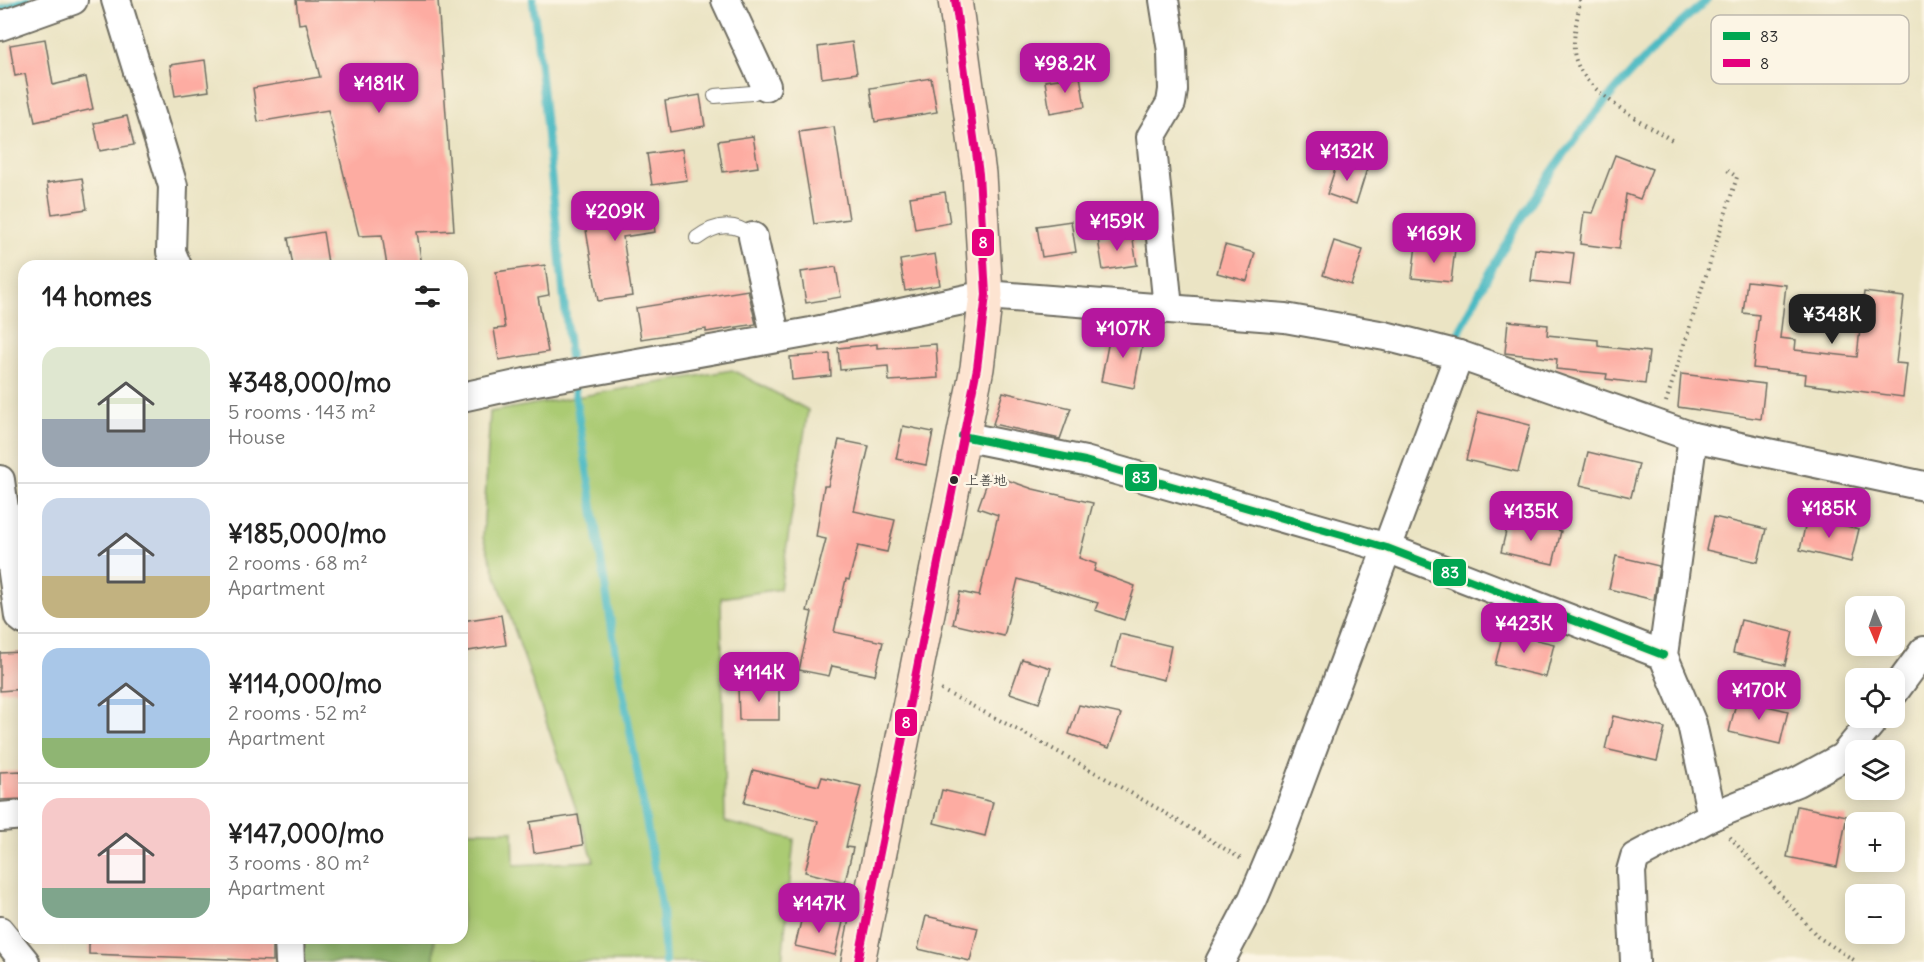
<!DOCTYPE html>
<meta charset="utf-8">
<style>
body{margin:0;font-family:Delius,"Klee One",sans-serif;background:#f6f6f6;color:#222;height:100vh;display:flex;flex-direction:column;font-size:22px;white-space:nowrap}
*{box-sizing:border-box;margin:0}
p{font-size:20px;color:#767676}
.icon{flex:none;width:33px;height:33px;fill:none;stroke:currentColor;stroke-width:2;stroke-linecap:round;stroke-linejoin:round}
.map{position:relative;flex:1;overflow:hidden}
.panel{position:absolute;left:18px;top:260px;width:450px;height:684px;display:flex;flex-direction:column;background:#fff;border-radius:18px;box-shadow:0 3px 15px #0003}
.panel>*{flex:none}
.needle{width:39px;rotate:178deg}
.tools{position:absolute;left:1845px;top:596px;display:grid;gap:12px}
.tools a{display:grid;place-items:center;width:60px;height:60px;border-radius:12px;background:#fff;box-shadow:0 3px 15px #0003;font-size:30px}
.price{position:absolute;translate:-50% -51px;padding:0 14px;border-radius:12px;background:#b5179e;color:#fff;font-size:20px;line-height:39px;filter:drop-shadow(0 2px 3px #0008)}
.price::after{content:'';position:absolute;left:50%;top:36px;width:18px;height:14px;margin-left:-9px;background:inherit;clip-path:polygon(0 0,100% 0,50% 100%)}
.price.current{background:#222;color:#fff}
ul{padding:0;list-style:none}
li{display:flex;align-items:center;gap:18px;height:150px;padding:0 24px}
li+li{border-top:2px solid #e0e0e0}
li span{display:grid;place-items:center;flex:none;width:168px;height:120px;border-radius:18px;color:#555}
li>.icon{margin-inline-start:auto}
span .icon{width:72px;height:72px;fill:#fffc;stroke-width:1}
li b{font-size:26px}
h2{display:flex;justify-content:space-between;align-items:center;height:72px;padding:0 24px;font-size:26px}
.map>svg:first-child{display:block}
.green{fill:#abcb73;stroke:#6b7b4f;stroke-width:1.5}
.forest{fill:#88af65;stroke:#5a6d48;stroke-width:1.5}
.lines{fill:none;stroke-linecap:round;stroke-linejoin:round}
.stream{stroke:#4bbac3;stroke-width:8}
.building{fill:#fdaca2}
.lane-casing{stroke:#6e6c61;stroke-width:16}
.street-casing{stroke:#6e6c61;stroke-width:32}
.secondary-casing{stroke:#6e6c61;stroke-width:36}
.path{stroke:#6e6c61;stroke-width:4;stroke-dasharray:1.5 4.5;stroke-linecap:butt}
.lane{stroke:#fff;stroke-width:14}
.street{stroke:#fff;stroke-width:28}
.secondary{stroke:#fde4d1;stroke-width:33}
.bus-1-casing{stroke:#fcf5e5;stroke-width:12}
.bus-2-casing{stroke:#fcf5e5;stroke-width:12}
.bus-1{stroke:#00a651;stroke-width:8}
.bus-2{stroke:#e5007d;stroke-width:8}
.bus-dot{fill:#2b2b2b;stroke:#fcf5e5;stroke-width:2}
.labels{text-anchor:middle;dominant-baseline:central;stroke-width:5;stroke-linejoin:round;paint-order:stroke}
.bus-label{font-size:14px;fill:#2b2b2b;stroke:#fcf5e5;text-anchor:start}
.key{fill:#fcf5e5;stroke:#bdb8ad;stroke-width:1.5}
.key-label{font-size:16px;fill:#2b2b2b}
.line-badge{stroke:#fcf5e5;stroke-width:2}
.badge-label{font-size:16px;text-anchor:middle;font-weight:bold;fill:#fff}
</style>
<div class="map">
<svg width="1924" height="962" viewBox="0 0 1924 962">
<rect width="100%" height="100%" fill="#fcf5e5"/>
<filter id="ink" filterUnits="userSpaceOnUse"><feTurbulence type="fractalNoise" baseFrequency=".0167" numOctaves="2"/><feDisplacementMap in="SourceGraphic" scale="12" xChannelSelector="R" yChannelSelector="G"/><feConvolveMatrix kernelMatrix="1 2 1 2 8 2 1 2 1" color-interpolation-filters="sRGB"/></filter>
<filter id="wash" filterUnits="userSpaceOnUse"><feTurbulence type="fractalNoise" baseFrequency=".008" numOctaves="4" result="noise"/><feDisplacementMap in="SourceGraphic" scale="24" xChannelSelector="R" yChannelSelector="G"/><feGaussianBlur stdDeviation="1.35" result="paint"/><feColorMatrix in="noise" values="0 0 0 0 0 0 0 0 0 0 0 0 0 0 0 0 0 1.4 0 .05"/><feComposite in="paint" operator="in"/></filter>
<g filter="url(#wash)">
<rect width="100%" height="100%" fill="#ebe4c4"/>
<!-- green -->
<path class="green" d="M732,370l76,40 -28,179 -59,9 4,224 69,17 -12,123h-348l1,-24h27v-107h51l1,34 80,-4 -111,-323 7,-126z"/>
<!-- forest -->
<path class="forest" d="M303,938h131v24h-130z"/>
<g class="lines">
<!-- stream -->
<g class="stream">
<path d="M533,0l37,357"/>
<path d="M0,10l27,-10"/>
<path d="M1453,345c63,-133 141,-250 254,-345"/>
<path d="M574,387l39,249 49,274 3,52"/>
</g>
</g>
<g id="blocks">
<!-- building -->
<g class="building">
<path d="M296,0h142l16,230 -37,2 5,34h-35l-5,-31 -23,1 -31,-126 -70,12 -5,-34 67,-11 -14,-54 -7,1z"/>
<path d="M45,39l8,46 33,-8 7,32 -58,13 -10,-48 -10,2 -5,-31z"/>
<path d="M852,42l5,31 -35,5 -4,-31z"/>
<path d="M205,60l4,31 -34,5 -5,-31z"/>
<path d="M1080,76l5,31 -35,6 -5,-32z"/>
<path d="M931,78l6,34 -62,10 -5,-34z"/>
<path d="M700,95l5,31 -35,6 -5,-31z"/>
<path d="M127,116l7,29 -34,6 -6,-28z"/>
<path d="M834,127l15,92 -35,5 -15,-92z"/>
<path d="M753,136l5,31 -35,5 -5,-31z"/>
<path d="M682,149l5,31 -35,5 -5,-31z"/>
<path d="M1615,155l37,14 -12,30 -14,-5 -7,55 -39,-5 4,-32 9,1z"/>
<path d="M1338,160l29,9 -11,35 -29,-10z"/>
<path d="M82,178l5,31 -35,5 -5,-31z"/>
<path d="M945,192l5,31 -35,6 -5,-32z"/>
<path d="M650,197l5,35 -32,5 9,59 -34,5 -16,-95z"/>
<path d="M1071,221l5,31 -34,5 -5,-31z"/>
<path d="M323,232l5,31 -35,3 -5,-28z"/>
<path d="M1132,234l5,31 -34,5 -5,-31z"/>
<path d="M1334,241l29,9 -12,35 -28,-10z"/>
<path d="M1225,245l30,8 -8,28 -30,-8z"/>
<path d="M1416,245l39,4 -4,33 -39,-4z"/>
<path d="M1535,249l39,4 -4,32 -39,-4z"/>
<path d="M935,254l5,31 -35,6 -5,-31z"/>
<path d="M545,265l4,30 -11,2 10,55 -49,8 -5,-31 11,-1 -9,-56z"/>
<path d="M836,267l5,30 -35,6 -5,-31z"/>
<path d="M1747,281l39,4 -6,53 16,2 -1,10 62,7 7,-65 40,5 -8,66 11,1 -4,33 -98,-13 1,-10 -53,-6 6,-53 -16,-2z"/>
<path d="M748,290l8,34 -50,8v-3l-65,10 -5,-31z"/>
<path d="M1508,321l40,4 -1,10 51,5v6l51,6 -4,32 -39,-5 1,-5 -51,-5 1,-10 -52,-6z"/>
<path d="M1111,330l33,6 -10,52 -33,-7z"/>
<path d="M877,344v4l59,-4 2,34 -49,3 -1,-15 -48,4 -2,-22z"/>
<path d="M830,354l1,22 -39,4 -2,-23z"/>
<path d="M1681,374l84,10 -4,35 -83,-12z"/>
<path d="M1003,392l68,16 -11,31 -67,-15z"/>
<path d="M1478,412l52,13 -12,47 -52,-12z"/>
<path d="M903,426l30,6 -7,33 -30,-6z"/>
<path d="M839,440l30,6 -15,65 41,9 -8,32 -29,-6 -9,34 -3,-1 -12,53 49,10 -8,33 -43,-9 -3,10 -30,-6 13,-58 -5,-1 19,-72 -10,-2 8,-51h4z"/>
<path d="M1588,452l51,12 -8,33 -51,-12z"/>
<path d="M990,474l43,15 60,14 -14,55 17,6 -2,7 41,15 -11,34 -29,-10 3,-7 -80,-24 -14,57 -51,-12 7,-32 19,4 19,-81 -20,-7z"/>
<path d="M1714,517l52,12 -8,33 -52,-12z"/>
<path d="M1807,517l52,12 -8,33 -51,-12z"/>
<path d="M1509,519l52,12 -8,33 -52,-12z"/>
<path d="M1616,556l43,10 -5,34 -45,-11z"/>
<path d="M501,615l5,30 -44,7v-31z"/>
<path d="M1741,620l52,12 -8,33 -52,-12z"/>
<path d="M1503,632l51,12 -8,33 -51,-12z"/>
<path d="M1120,634l51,12 -7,34 -52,-13z"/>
<path d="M24,652v37l-24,2v-38z"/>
<path d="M1022,659l29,9 -12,35 -29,-10z"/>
<path d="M738,686h41v34h-40z"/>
<path d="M1737,699l51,12 -8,33 -51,-12z"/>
<path d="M1079,705l42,9 -12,34 -40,-14z"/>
<path d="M1613,716l52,12 -8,33 -52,-12z"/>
<path d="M753,770l66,16 3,-9 39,9 -15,61 7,1 -8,34 -40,-10 13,-51 -74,-18z"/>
<path d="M21,771l2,28 -23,1v-28z"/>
<path d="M942,790l51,12 -8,34 -51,-13z"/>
<path d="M1797,806l50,10 -10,51 -50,-10z"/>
<path d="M578,815l5,30 -49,8 -4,-31z"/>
<path d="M803,913l40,9 -8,33 -40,-9z"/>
<path d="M926,916l52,12 -8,33 -52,-12z"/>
<path d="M89,938h184v23l-184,-7z"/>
</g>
</g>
</g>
<g filter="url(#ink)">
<use href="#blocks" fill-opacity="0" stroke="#6e6c61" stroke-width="1.5"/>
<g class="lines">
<!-- lane casing -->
<g class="lane-casing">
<g id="lane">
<path d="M715,96l37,-3 14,-7"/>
<path d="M697,238c19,-14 37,-17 56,-1"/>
</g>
</g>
<!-- street casing -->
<g class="street-casing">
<g id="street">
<path d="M116,0l57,186 -2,66 6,14"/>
<path d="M726,0l40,86"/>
<path d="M1164,0l8,51 1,39 -2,13 -20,34 17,171"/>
<path d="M0,26l73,-26"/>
<path d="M753,237l23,101"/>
<path d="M462,397l63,-14 286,-51 175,-37 299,23 100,18 74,19 234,82 231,49"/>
<path d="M962,436l123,25 302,87 276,107"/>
<path d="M1693,437l-30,218 29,69 20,92"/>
<path d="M0,480l19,136 5,4"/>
<path d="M1894,692l30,-41"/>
<path d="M0,817l24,-2"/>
<path d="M0,931l25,31"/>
<path d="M289,938l1,24"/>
<path d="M1220,962l33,-63 27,-64 179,-480"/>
<path d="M1635,962l-4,-91 4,-14 77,-41 85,-34 46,-25 33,-40"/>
</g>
</g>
<!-- secondary casing -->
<g class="secondary-casing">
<path id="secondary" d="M858,962l119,-594 9,-73 -7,-121 -24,-174"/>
</g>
<!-- path -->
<g class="path">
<path d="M1580,0c-2,16 -7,35 -6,51 3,39 71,72 101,91"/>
<path d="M1666,402l71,-225 -10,-7"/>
<path d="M941,690c103,52 203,109 302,170"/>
<path d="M1730,837l88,100 39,25"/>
</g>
<!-- lane -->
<use href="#lane" class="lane"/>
<!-- street -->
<use href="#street" class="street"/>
<!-- secondary -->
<use href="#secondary" class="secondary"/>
<!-- bus-1 casing -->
<g class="bus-1-casing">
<path id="bus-1" d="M962,436l123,25 302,87 276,107"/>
</g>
<!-- bus-2 casing -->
<g class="bus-2-casing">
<path id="bus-2" d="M858,962l119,-594 9,-73 -7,-121 -24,-174"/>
</g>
<!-- bus-1 -->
<use href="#bus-1" class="bus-1"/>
<!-- bus-2 -->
<use href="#bus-2" class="bus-2"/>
</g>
</g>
<!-- markers -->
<circle class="bus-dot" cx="954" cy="480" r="5"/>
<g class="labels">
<!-- bus labels -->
<g class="bus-label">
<text x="965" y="480">上善地</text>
</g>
</g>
<!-- legend -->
<rect x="1711" y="15" width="198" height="69" rx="9" class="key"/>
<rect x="1723" y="32" width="27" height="8" fill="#00a651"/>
<rect x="1723" y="59" width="27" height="8" fill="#e5007d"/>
<g class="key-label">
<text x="1760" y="42">83</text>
<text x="1760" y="69">8</text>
</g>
<g class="line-badge">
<rect x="971" y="228" width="24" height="29" rx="6" fill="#e5007d"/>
<rect x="1124" y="463" width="34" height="29" rx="6" fill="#00a651"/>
<rect x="1432" y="558" width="35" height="29" rx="6" fill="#00a651"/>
<rect x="894" y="708" width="24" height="29" rx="6" fill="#e5007d"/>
</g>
<g class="badge-label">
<text x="983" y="248">8</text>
<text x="1141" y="483">83</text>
<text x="1450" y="578">83</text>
<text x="906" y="728">8</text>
</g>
</svg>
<div class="tools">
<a><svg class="needle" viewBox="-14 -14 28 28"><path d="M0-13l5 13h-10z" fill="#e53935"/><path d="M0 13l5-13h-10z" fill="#767676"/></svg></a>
<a><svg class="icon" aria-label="locate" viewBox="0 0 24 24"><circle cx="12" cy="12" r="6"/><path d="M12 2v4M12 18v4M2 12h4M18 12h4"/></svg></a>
<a><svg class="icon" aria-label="layers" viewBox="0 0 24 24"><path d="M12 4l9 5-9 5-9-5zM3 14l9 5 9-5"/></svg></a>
<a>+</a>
<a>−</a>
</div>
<b class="price" style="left:1065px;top:94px">¥98.2K</b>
<b class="price" style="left:379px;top:114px">¥181K</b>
<b class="price" style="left:1347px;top:182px">¥132K</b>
<b class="price" style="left:615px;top:242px">¥209K</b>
<b class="price" style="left:1117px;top:252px">¥159K</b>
<b class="price" style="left:1434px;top:264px">¥169K</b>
<b class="price current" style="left:1832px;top:345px">¥348K</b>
<b class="price" style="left:1123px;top:359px">¥107K</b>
<b class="price" style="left:1829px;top:539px">¥185K</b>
<b class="price" style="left:1531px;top:542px">¥135K</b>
<b class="price" style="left:1524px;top:654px">¥423K</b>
<b class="price" style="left:759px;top:703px">¥114K</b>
<b class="price" style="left:1759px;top:721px">¥170K</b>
<b class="price" style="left:819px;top:934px">¥147K</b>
<section class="panel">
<h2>14 homes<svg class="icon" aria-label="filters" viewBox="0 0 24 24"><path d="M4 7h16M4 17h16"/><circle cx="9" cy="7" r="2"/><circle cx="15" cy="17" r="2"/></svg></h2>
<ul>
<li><span style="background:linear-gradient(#dfe7d0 60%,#9aa5b1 0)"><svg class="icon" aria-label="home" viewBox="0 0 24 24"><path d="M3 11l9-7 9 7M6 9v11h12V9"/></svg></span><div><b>¥348,000/mo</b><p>5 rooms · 143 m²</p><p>House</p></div></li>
<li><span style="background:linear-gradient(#c9d6e8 65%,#c2b280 0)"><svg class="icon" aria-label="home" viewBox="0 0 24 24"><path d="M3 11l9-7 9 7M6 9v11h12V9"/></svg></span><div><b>¥185,000/mo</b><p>2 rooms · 68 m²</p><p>Apartment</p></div></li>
<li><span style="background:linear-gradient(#a9c7e8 75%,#8fb573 0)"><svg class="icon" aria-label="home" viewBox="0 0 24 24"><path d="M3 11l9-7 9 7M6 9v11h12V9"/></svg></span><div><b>¥114,000/mo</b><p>2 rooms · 52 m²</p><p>Apartment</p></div></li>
<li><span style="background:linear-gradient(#f6c9c9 75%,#7fa58c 0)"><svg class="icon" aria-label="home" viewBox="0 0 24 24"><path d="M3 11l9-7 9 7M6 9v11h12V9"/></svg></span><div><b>¥147,000/mo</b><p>3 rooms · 80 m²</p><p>Apartment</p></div></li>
</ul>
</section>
</div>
